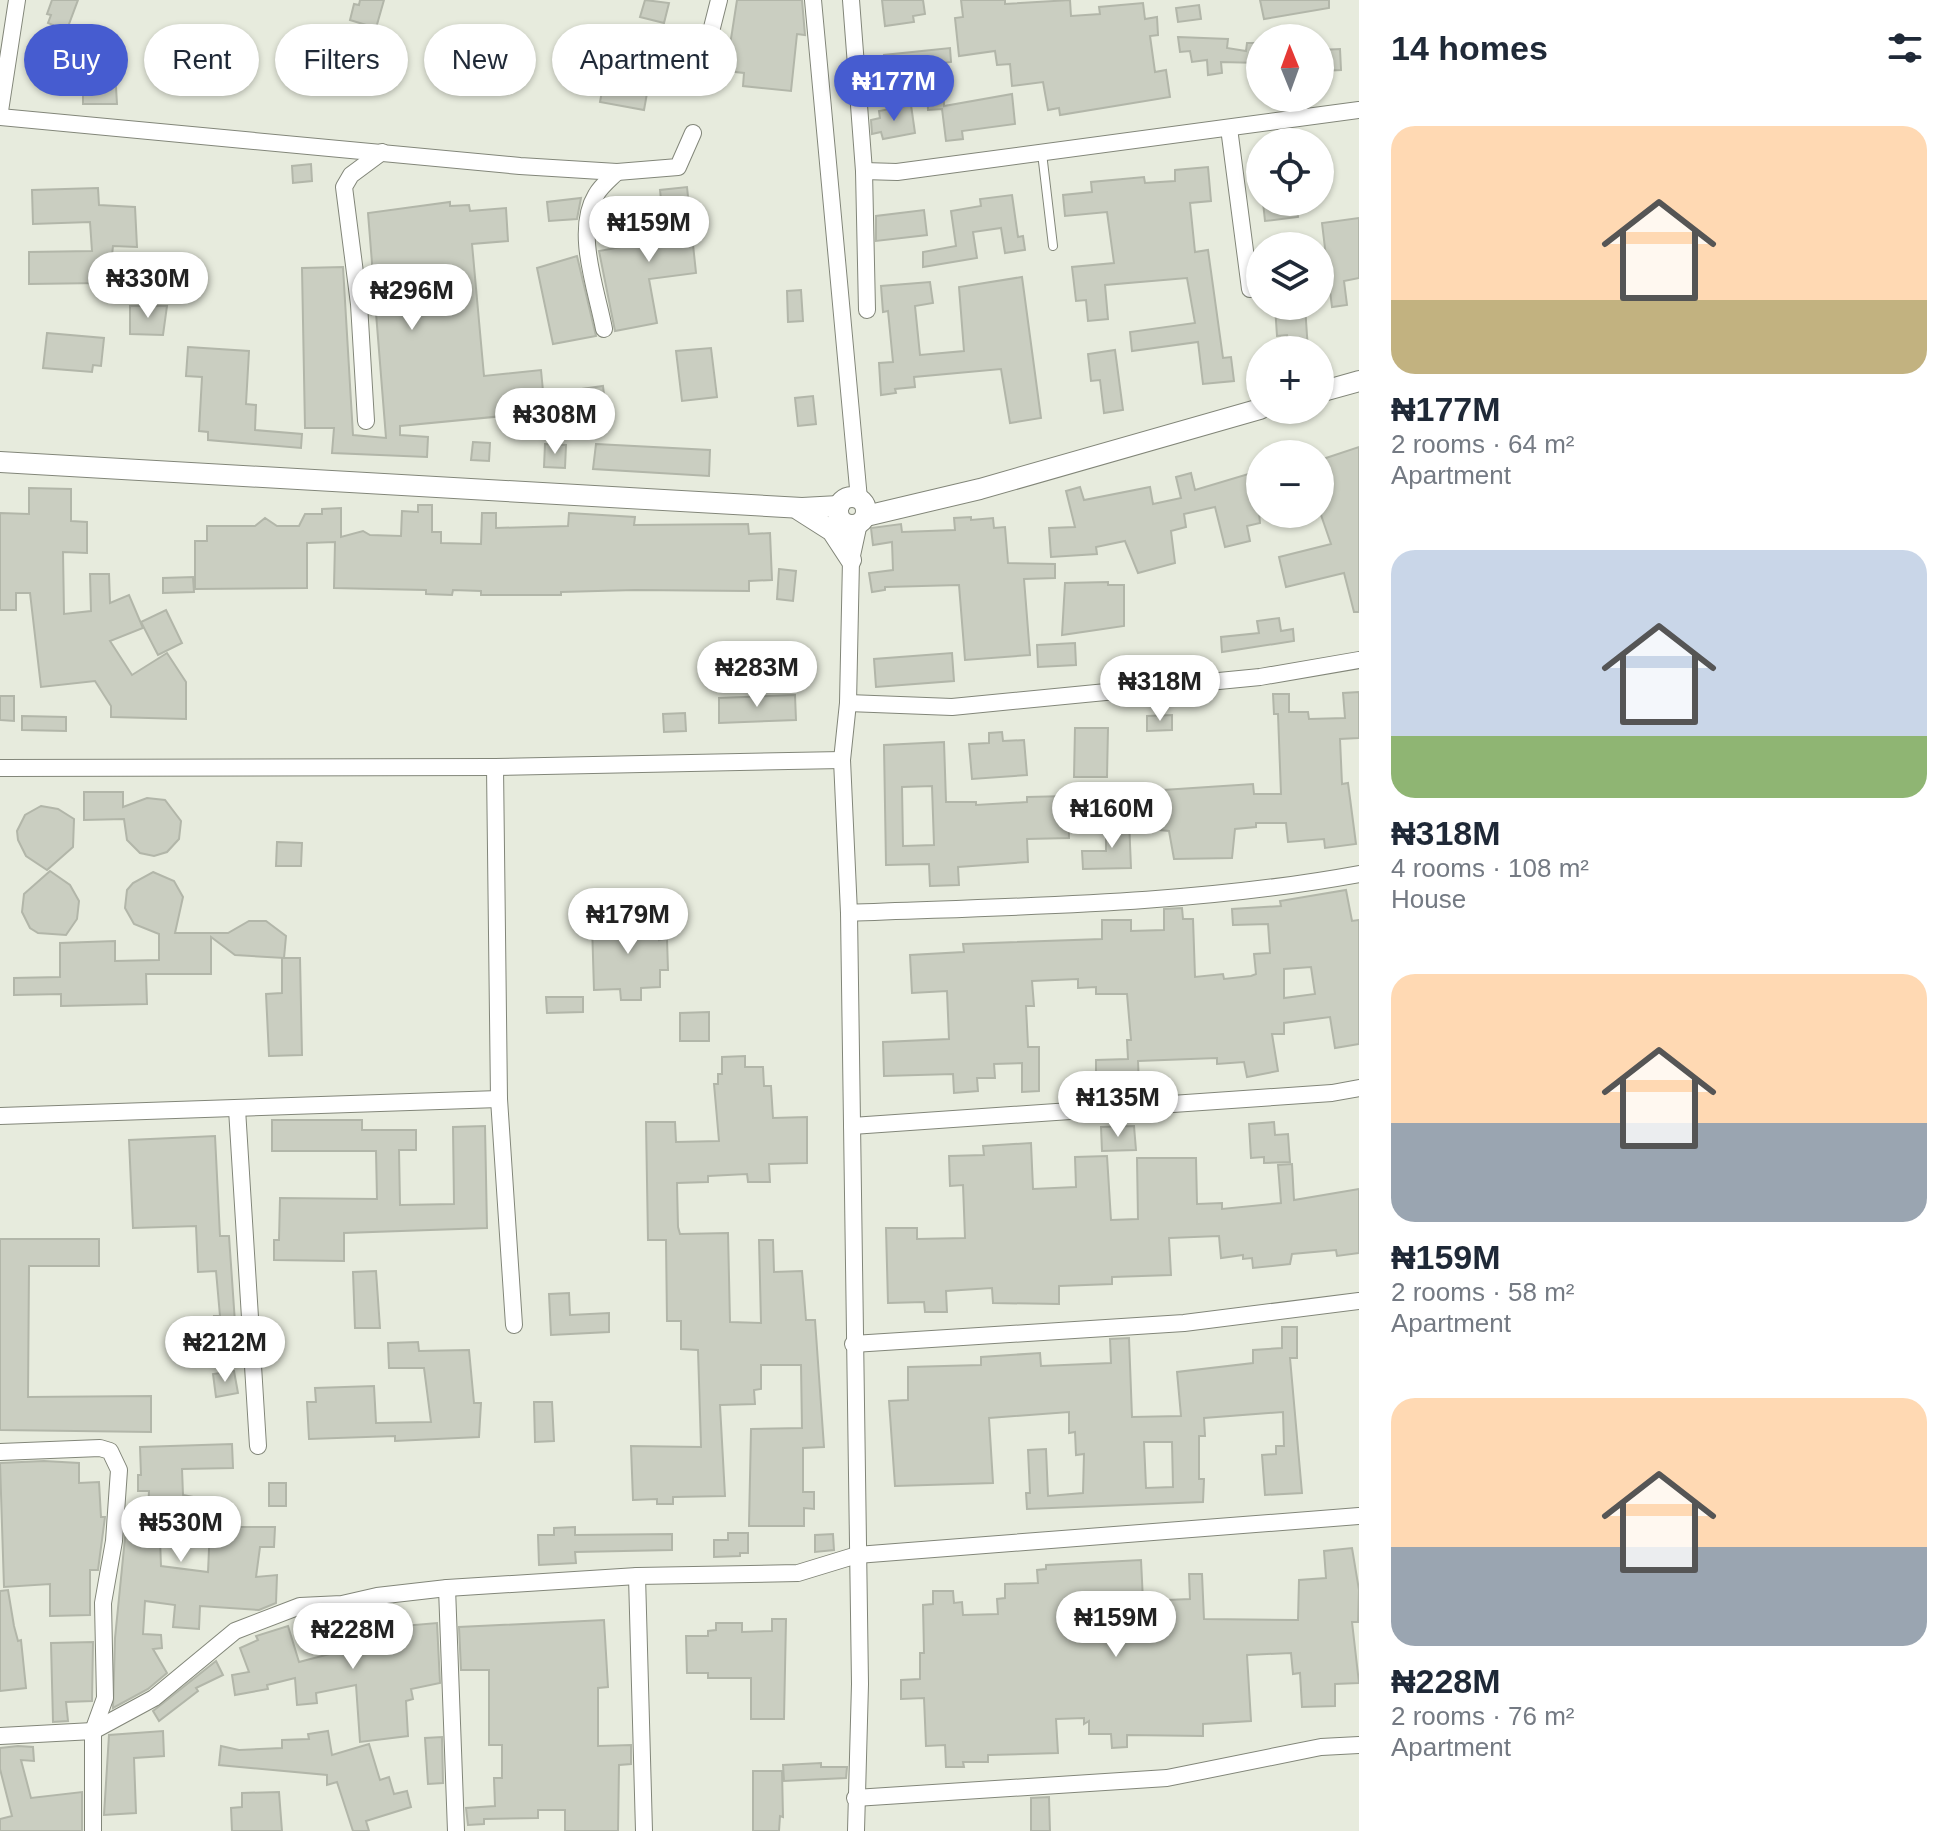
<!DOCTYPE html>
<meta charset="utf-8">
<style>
body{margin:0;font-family:Arial,sans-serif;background:#f6f6f7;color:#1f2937;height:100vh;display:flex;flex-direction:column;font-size:30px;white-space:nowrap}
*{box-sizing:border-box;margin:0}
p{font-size:26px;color:#747a83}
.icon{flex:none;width:44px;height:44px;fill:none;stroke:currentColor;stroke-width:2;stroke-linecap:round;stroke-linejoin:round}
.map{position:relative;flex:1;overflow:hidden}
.side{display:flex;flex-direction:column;background:#fff;width:600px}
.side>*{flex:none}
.guide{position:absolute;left:24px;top:24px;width:760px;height:72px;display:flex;gap:16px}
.needle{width:52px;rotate:359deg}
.buttons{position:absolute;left:1246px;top:24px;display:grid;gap:16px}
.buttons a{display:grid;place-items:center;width:88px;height:88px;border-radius:50%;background:#fff;box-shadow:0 2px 6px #0004;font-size:40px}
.price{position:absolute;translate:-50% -68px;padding:0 18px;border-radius:28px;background:#fff;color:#222;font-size:26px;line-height:52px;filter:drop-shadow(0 2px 4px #0008)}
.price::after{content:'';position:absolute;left:50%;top:48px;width:24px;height:18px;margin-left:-12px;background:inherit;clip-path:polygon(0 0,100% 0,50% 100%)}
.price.active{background:#465cd0;color:#fff}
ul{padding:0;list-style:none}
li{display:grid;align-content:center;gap:16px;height:424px;padding:0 32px}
li span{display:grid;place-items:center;height:248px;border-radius:24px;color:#555}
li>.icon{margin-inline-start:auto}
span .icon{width:144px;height:144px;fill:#fffc;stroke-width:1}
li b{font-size:34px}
h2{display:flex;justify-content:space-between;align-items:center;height:96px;padding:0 32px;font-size:34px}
.pill{padding:0 28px;border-radius:36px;background:#fff;box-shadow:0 2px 6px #0004;font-size:28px;line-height:72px}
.pill.active{background:#465cd0;color:#fff}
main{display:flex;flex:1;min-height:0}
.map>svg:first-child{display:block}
.building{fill:#cacec1;stroke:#b2b6a9;stroke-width:2;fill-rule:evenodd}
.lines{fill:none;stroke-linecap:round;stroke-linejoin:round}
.service-casing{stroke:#828679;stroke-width:10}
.minor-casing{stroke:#828679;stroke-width:18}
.tertiary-casing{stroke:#828679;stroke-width:22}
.service{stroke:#fff;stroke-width:8}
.minor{stroke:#fff;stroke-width:16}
.tertiary{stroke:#fff;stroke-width:20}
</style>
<main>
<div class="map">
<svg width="1359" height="1831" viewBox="0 0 1359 1831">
<rect width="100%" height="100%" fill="#e7ebdd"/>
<!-- building -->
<g class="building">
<path d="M52,0h26l-15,40 -13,-4 3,-11 -5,-2 3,-8 -4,-1z"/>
<path d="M360,0h24l-8,28 -26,-8 4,-16 5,1z"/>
<path d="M645,0l24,3 -5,20 -24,-6z"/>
<path d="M737,0h65l3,35 -8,-1 -6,57 -48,-5 1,-13 -18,-2z"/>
<path d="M882,0h41l2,14 -12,2 1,6 -29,4z"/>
<path d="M961,0h44v4l65,-4 1,16 29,-2 -1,-7 44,-4 2,16 12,-2 1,18 -8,1 5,36 11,-2 4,27 -110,18 -1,-7 -11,2 -5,-28 -31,4 -2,-22 -13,1 -2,-14 -36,5 -4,-38 8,-1z"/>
<path d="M1260,0h69v8l-65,11z"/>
<path d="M1199,5l2,14 -23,3 -2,-14z"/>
<path d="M1178,37l50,2 -1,9 19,3 1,-8h13v20l-39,-1 1,11 -14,2 -1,-15 -15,2 -2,-11 -10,1z"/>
<path d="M950,48l1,14 -8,1 1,43 68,-12 3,30 -53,7 1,8 -17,2 -4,-32 -14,1 -1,-42 -41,4 -2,-17z"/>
<path d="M1340,49l1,21 -21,1v-21z"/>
<path d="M605,75l44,7 -5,28 -44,-8z"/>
<path d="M83,87h33l1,17h-34z"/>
<path d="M911,105l4,28 -32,6 -2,-7 -9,2 -1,-14 9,-2 -1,-7z"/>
<path d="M311,164l1,17 -19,2 -1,-17z"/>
<path d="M1208,167l3,34 -21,2 5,49 13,-2 15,108 8,-1 3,24 -31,3 -5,-42 -66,9 -2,-19 65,-9 -8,-45 -82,7 3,34 -20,2 -2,-21 -10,1 -4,-34 42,-4 -7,-51 -42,4 -2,-21 29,-3 -1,-10 53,-5 1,6 30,-2v-11z"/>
<path d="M687,187l9,86 -47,6 8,44 -42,8 -16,-80 66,-12 -5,-49z"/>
<path d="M98,188l1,17 36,2 2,40 -24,-1 -2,19h-11v18l-71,1v-32l63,-1 -2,-29 -57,2 -1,-34z"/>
<path d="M1012,195l6,42 5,-1 2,14 -20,3 -4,-25 -28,4 4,26 -54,9v-15l33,-6 -5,-35 30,-5 -1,-7z"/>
<path d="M581,198l-4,21 -28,2 -2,-19z"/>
<path d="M450,202v4l19,-1 1,6 36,-3 2,33 -36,3 12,132 57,-6 4,42 -145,14v9l28,2 -1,20 -95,-4 2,-25h-29l-3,-160 41,-1 10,168 33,3 -18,-225z"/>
<path d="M1263,202h33l2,15 -33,4z"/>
<path d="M924,210l3,25 -51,6v-25z"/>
<path d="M1359,218v60l-15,3 3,24 -15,2 -10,-84z"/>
<path d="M577,256l19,80 -43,8 -16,-76z"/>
<path d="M1022,277l19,141 -31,5 -9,-54 -87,8 1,10 -20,2 1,4 -15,2 -2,-32 14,-1 -5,-51 -5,1 -2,-26 49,-4 3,21 -18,3 5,49 44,-4 -5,-64z"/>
<path d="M801,290l2,31 -15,1 -1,-31z"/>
<path d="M130,306h37l-4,29 -33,-1z"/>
<path d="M1275,306h30l3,44h-19l-2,-15 -10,1z"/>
<path d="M47,333l57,5 -3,28 -8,-1 -1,7 -49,-4z"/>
<path d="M188,347l61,4 -3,53 10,1 -1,25 47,4 -1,14 -93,-8v-8l-9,-1 3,-54 -16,-1z"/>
<path d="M711,348l6,49 -35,4 -6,-50z"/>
<path d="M1115,350l8,60 -19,3 -4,-33 -9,1 -3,-27z"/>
<path d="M603,386l3,25 -28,4 -4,-25z"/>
<path d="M813,396l3,28 -18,2 -3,-28z"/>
<path d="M473,442l17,1 -1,18 -18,-1z"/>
<path d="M545,444l21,1 -1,23 -21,-1z"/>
<path d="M596,444l114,6 -1,26 -116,-7z"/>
<path d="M1359,447v165h-5l-10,-39 -58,14 -7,-30 52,-13 -11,-32v-23l8,-3 -8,-26z"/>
<path d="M1255,472l5,51 -13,3 3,15 -25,6 -10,-40 -31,7 2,13 -15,4 4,32 -37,10 -13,-32 -29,6 1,7 -46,3 -2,-29 26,-1 -9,-36 14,-4 4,13 66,-13 3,17 28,-6 -5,-21 15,-4 4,17z"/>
<path d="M29,488l42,1v32l16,1v31l-24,-1 1,62 27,-3 -1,-37h19l1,29 19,-8 14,33 -33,13 22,34 35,-22 19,29v37l-75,-2v-11l-16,-25 -54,6 -11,-94h-14v17h-16v-97l29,1z"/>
<path d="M418,505h14v27h9v11l40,1 1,-31h14v15l72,-2 1,-13 66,4 -1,8 114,-1 1,10 21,-1 2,47 -23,1v10l-114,-1 -74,2v3h-80v-4l-28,-1 -1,5 -26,-1v-4l-92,-2 1,-46 -28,1v45l-112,1v-48h12v-15h48l10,-8 12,8h22l6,-12h17v-5l19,-1v29l22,-6 7,4 31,1 1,-25 16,1z"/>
<path d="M971,517v3l22,-2 1,10 11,-1 3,36 47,1v14l-31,1 6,76 -65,5 -6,-75 -74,2v3l-13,2 -3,-19 24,-3 -1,-28 -19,3 -2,-17 30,-4 1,8 53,-2 -1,-12z"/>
<path d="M779,569l17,2 -3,30 -16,-2z"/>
<path d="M193,577l1,15 -31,1v-15z"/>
<path d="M1108,582v3h16v41l-62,9 3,-52z"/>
<path d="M166,610l16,33 -24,12 -17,-33z"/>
<path d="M1279,618l2,13 12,-2 1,12 -72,11 -1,-15 38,-4 -2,-12z"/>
<path d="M1075,643l1,22 -38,2 -1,-22z"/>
<path d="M952,653l2,28 -78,6 -2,-28z"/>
<path d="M1359,692v46l-19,1 2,45 6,-1 8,61 -31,4 -1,-9 -36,3 -2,-19h-30v4l-21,2 -3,29 -58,1 -5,-28 -19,-2 -2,-38 105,-7 1,10h27l-3,-80h-4l-1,-20h16v18h19l1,7 36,-1 -2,-25z"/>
<path d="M795,695l1,25 -77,3v-25z"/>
<path d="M0,696h14v25l-14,-1z"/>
<path d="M685,713l1,18 -22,1 -1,-18z"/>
<path d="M1172,715v15l-25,1v-15z"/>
<path d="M22,716l44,1v14l-44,-1z"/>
<path d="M1075,728h33l-1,49h-33z"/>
<path d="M1002,732l1,9 21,-1 3,35 -55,4 -3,-35 20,-1v-10z"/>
<path d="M944,742l2,60h30v3l51,-3v-5l41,-1 1,42 -42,1 1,23 -70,5 1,18 -29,1 -1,-22 -43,1 -2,-120zM932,786l2,59 -31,1 -1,-59z"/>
<path d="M84,792h39v15l24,-9 18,2 16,21 -2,18 -12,13 -13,4 -14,-3 -13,-13 -3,-21 -40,1z"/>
<path d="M41,806l17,3 16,10 -1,28 -26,23 -21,-14 -8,-16 -1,-9 8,-16z"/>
<path d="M1116,820h13l2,48 -48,1 -1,-18h24v-19h11z"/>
<path d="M277,842l25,1 -1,23h-25z"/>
<path d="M50,871l20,14 9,16 -2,18 -11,16 -28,-2 -8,-5 -8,-16 2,-18z"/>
<path d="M153,872l21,9 9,16 -8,36h53l21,-12h17l20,15 -2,22 -49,-3 -24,-18v37h-65l1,30 -86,2v-12l-47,1v-17l46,-1v-34l55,-2v20l44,-1v-26l-25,-10 -9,-16 2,-18 6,-7z"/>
<path d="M1346,890l6,31 7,-1v124l-24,4 -5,-31 -46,6v11h-12l6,37 -31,6 -3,-15 -27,2v-6l-79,3 1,26h-14v-6l-29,1v-22l32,-1 -1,-19h4l-4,-46h-31v-7l-18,1v-9l-46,2 2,25h-8l2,41h11v44l-17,1v-29l-28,1 1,14h-18l1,13 -24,2 -1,-19 -69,2 -1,-34 66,-3 -2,-48 -35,2 -2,-38 54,-3 -1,-8 139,-5v-19h29v11l33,-1v-21l18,-1 1,11h10l2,58 28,-3 1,5 27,-3 5,-2 -2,-20 16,-1 -2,-29 -35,1 -1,-16 49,-3 -1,-5zM1311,967l4,27 -31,4v-29z"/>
<path d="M621,910h19l1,12h18v18l8,-1 1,31h-8v17l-19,1v12h-20l-1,-11 -26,1 -2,-66 29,-1z"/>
<path d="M282,958h18l2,97 -33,1 -3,-62 16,-1z"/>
<path d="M546,997h37v15l-36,1z"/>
<path d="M709,1012v29h-29v-28z"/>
<path d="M745,1056v11h18l1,19h7l2,32 34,-1v46l-38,1 1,18h-22l-1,-8 -39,2v6l-31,1 1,44 2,7 48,-1 2,89 31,1 -2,-83h14l1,32 28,-1 4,49h9l9,127 -21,1v44h11v17l-10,-1v18h-55l2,-97 51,-1 -1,-63h-40v24l-7,1 1,14 -35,1 5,91 -52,1v7h-16v-5l-24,1 -2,-54 70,1 -3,-97 -17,-1v-28h-14l-1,-81h-18l-2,-118h29l1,20 43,-1 -5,-57h4v-10h4v-17z"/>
<path d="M272,1120h90v10h54v20h-17l1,55 54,-1 -1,-77 32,-1 2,102 -143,5v28l-70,-1v-20h5l1,-42 97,1 -1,-48h-104z"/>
<path d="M1274,1122l1,13 13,-1 2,28 -26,1v-6l-13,1 -2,-34z"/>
<path d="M1134,1126l2,24 -34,1 -1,-24z"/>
<path d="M215,1136l5,100h9l7,101 -20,2 -2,-23h6l-4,-45 -18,1 -2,-46 -63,2 -4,-88z"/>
<path d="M1031,1143l2,46 43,-2 -1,-30 32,-1 4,64 27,-1 -1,-61h59l1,46 25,-1v6l59,-6 -3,-38 14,-1 2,36 65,-11v64l-22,3 -1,-6 -44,4 -2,10 -37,4 -1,-10 -9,1v-4l-22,3 -2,-22 -50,2 2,37 -59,2v7l-53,2v18l-66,-1 -1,-15 -46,3 1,21h-22l-1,-10 -36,1 -2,-75h31v11l48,-1 -2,-53 -13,1 -1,-30 35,-1 -1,-9z"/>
<path d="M0,1239h99v27h-70l-1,131 123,-1v36l-151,-2z"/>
<path d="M376,1271l4,57h-25l-2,-56z"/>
<path d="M569,1293l1,22 39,-2v19l-58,3 -2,-41z"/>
<path d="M1282,1327h15v31h-7l12,135 -37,2 -3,-40 14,-1v-8h8l-1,-34 -79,6 1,18h-6v43h5l-1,23 -176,7 -1,-16h4l-2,-43 18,-1 2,47 35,-3 1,-39 -8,1 -1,-23 -6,1v-21l-80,6 4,65 -98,3 -6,-85 19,-1v-33l73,-2v-8l59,-4 1,13 70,-3 -1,-24 19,-1 3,79 49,-1 -4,-44 76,-9v-13l29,-2zM1144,1442h28l1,45 -27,1z"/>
<path d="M418,1342l1,9 50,-1 5,53h7l-2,34 -84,4v-5l-86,3 -2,-37h9l-1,-14 59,-2 2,37 55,-1 -7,-54h-35l-1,-25z"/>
<path d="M234,1371l4,22 -22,4 -3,-23z"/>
<path d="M534,1402h18l2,39 -19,1z"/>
<path d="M232,1444l1,24 -51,1 1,26 36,7 -1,22 -40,-2 -1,19 -17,-1 1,26 47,6 2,-45h65l-1,20h-14l-4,30 21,-2 -1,28 -17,7 -59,-4 -1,23 -26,-2 2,-22 -30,-4 -2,33 18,1 1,13 -9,1 14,24 -19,16 -35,19 2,-70 11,-110h21l2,-37h-11v-16h3l-1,-28z"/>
<path d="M44,1461l35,2v20l20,-1 2,35h4l-7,53h-8v45l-40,1v-32l-46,3 -4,-124z"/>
<rect x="269" y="1483" width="17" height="23"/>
<path d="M575,1527v8l97,-1v16l-97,2 1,11 -37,2 -1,-30h16v-7z"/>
<path d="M728,1533h20v20h-8v3l-26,1v-17h14z"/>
<path d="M833,1534l1,16 -19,2v-17z"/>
<path d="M1352,1548l7,42 -1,32h-6l7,61 -24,1v22l-33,1 -2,-34 -7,1 -2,-21 -44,2 4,66 -48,3v12l-76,-1v12l-15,1 -1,-14h-22v-13l-5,3v-6l-28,1 2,34 -70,2v7h-25l1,5h-18l-1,-22 -19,1 -2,-48 -23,1v-19l19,-1v-26h4l-1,-48 10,-1v-13h20l1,12 8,-1 1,13 35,-1 -1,-15 8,-1v-14l33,-1 -1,-13 9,-1v-4l95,-5 2,41 47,-2 -1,-25h13l2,45 94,1 1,-40 27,-2 -2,-27z"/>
<path d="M8,1590l6,36 4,15 3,-1 5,48 -26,3v-100z"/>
<path d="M374,1608l2,13 26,-3 1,8 34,-3 3,60 -29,6 2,10 -7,2 2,35 -48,6 -4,-57 -40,8 1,10 -20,2 -2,-27 -28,7 1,4 -33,6 -3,-20 17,-3 -9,-24 18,-8 -2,-4 32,-10 11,36 65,-17 -5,-34z"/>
<path d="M772,1619h14l-2,100h-33v-41h-43v-5h-21l-1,-37h22v-5l8,-1v-7h26v9l30,-1z"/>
<path d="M604,1620l4,67 -10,1v58l33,-1v19l-12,1 -1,66h-53v-21h-27v8l-54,1v5l-16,1 -2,-17 29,-2 -1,-28h8v-33h-13v-75h-28l-2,-43z"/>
<path d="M93,1642l-1,59 -26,1 2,19 -15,1 -2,-79z"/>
<path d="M216,1661l7,14 -27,13 2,3 -39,30 -6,-10z"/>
<path d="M163,1731l1,25 -30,2 2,55 -32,2 5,-80z"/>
<path d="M328,1731l4,24 37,-11 11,36 9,-3 5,17 13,-3 4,16 -45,14 3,10h-16l-16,-49 -10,3v-10l-108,-10 2,-19 18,4 43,-2v-8l27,-1 -1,-5z"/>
<path d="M442,1737l1,46 -15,1 -3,-46z"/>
<path d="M18,1746l15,1 1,14 -13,-1 10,38 51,-6v39h-82v-12l12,-3 -12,-47v-21z"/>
<path d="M821,1763v4h26l-1,11 -62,3 -1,-16z"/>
<path d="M753,1771h29l1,46 -3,-1 -1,15h-26z"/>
<path d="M279,1792l3,39h-50l-1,-23 11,-1v-14z"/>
<path d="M1049,1797l1,34h-19v-33z"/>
</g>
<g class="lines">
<!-- service casing -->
<g class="service-casing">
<path id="service" d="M1042,153l11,93"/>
</g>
<!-- minor casing -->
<g class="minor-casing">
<g id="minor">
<path d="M813,0l46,499"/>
<path d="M851,0l13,171 3,139"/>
<path d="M701,71l18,-71"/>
<path d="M0,111l17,-111"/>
<path d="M0,117l520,49 97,6 61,-5 15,-34"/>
<path d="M1229,128l21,161"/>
<path d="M864,171l33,1 462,-62"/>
<path d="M604,329c-7,-38 -30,-98 -8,-134 5,-9 14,-16 21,-23"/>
<path d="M366,421l-7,-117 -15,-117 7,-12 31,-23"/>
<path d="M844,523l6,28"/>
<path d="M848,703l104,4 308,-30 99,-17"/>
<path d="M495,767l4,332 15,226"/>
<path d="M0,768l495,-1 347,-7"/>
<path d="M849,913c171,-7 341,-8 510,-39"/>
<path d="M237,1109l21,337"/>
<path d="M0,1116l499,-17"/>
<path d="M852,1126l480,-33 27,-5"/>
<path d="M853,1344l331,-21 175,-22"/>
<path d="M0,1452l100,-4 10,3 9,19 -5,71 -11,62 2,95 -12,33v100"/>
<path d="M637,1576l7,255"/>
<path d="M447,1588l9,243"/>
<path d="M0,1736l93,-5 61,-33 81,-67 65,-25 42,-2 35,-8 70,-8 190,-12 161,-3 59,-18 502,-39"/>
<path d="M855,1798l312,-20 154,-31 38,-2"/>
<path d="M856,1831l4,-147 -11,-771 -7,-153 6,-57 3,-143 8,-37"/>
</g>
</g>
<!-- tertiary casing -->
<g class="tertiary-casing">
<g id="tertiary">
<path d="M1320,392l39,-11"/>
<path d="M0,462l802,46 37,-2"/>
<circle cx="852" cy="511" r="14"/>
<path d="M799,510l33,21 19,29"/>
<path d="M866,516l114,-27 280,-80"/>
</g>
</g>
<!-- service -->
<use href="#service" class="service"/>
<!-- minor -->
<use href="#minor" class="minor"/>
<!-- tertiary -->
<use href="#tertiary" class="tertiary"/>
</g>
</svg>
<div class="buttons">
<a><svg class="needle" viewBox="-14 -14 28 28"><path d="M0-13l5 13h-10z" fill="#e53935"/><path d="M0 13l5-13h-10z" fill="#747a83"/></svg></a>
<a><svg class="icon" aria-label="locate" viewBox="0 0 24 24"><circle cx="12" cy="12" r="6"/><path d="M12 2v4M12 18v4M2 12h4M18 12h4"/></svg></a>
<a><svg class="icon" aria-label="layers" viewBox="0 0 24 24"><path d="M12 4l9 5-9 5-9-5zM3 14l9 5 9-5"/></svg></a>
<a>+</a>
<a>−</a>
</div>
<b class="price active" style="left:894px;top:123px">₦177M</b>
<b class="price" style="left:649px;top:264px">₦159M</b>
<b class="price" style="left:148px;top:320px">₦330M</b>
<b class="price" style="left:412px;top:332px">₦296M</b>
<b class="price" style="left:555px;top:456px">₦308M</b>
<b class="price" style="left:757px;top:709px">₦283M</b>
<b class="price" style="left:1160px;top:723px">₦318M</b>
<b class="price" style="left:1112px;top:850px">₦160M</b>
<b class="price" style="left:628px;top:956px">₦179M</b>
<b class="price" style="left:1118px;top:1139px">₦135M</b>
<b class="price" style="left:225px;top:1384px">₦212M</b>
<b class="price" style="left:181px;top:1564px">₦530M</b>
<b class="price" style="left:1116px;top:1659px">₦159M</b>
<b class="price" style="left:353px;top:1671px">₦228M</b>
<div class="guide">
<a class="pill active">Buy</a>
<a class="pill">Rent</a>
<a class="pill">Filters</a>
<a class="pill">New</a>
<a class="pill">Apartment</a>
</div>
</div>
<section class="side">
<h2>14 homes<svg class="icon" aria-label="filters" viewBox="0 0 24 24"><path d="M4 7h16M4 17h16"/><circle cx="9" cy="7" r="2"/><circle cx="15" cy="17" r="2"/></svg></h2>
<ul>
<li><span style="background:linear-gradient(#ffd9b3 70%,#c2b280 0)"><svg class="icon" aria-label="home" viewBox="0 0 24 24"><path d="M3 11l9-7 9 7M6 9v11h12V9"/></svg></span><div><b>₦177M</b><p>2 rooms · 64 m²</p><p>Apartment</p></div></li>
<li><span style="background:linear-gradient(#c9d6e8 75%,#8fb573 0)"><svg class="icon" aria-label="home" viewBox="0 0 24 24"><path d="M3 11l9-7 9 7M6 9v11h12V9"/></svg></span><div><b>₦318M</b><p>4 rooms · 108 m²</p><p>House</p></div></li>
<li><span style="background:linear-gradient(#ffd9b3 60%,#9aa5b1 0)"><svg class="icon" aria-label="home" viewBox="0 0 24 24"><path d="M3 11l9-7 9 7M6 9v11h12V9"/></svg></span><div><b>₦159M</b><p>2 rooms · 58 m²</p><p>Apartment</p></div></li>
<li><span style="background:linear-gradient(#ffd9b3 60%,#9aa5b1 0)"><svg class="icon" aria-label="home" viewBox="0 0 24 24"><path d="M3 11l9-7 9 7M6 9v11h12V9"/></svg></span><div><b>₦228M</b><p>2 rooms · 76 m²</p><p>Apartment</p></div></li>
</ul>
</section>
</main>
